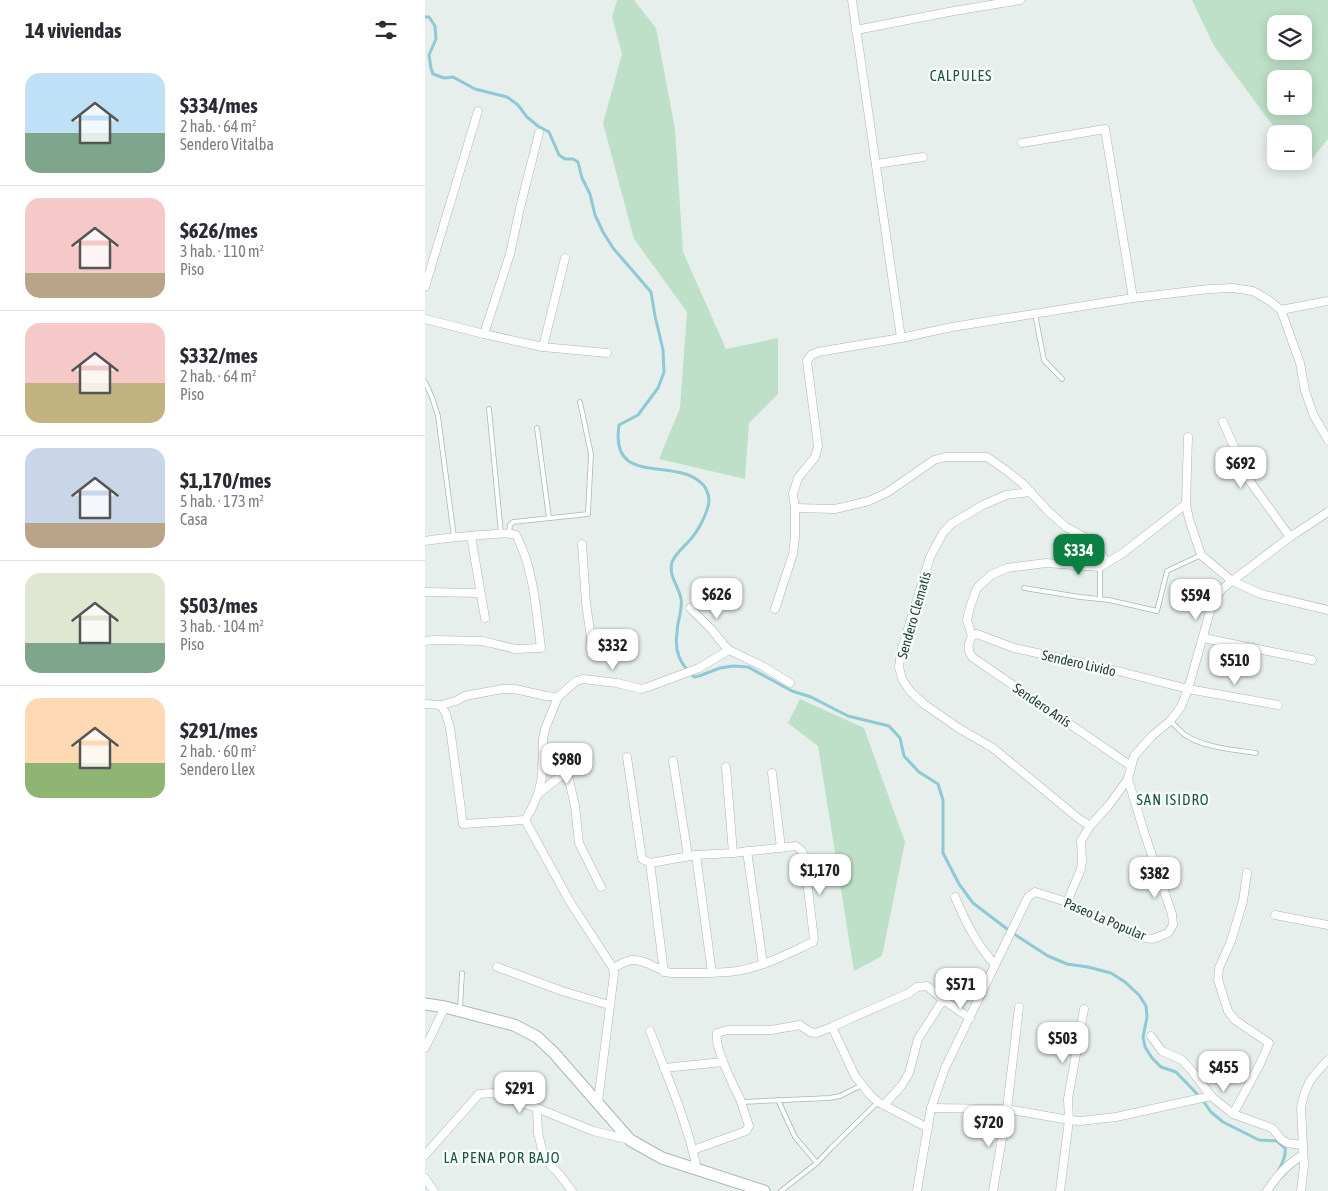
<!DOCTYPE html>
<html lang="es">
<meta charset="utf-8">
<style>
body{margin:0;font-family:"Asap Condensed",sans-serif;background:#f2f2f3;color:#2b2b33;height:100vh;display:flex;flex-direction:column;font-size:19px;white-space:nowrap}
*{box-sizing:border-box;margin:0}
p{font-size:16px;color:#7c7c81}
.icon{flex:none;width:28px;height:28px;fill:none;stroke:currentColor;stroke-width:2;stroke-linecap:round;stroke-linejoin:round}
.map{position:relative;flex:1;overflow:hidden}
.drawer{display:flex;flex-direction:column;background:#fff;width:425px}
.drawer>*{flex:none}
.buttons{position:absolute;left:842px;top:15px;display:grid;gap:10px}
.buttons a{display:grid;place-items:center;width:45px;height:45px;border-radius:10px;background:#fff;box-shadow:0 2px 12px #0003;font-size:25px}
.price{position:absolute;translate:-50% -42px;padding:0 11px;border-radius:10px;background:#fff;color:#222;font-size:16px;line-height:32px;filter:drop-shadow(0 1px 2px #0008)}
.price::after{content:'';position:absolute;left:50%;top:30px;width:15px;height:11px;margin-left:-8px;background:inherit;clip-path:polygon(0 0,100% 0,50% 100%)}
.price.active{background:#0b8043;color:#fff}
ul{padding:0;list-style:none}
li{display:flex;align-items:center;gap:15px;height:125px;padding:0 25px}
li+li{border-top:1px solid #e1e1e2}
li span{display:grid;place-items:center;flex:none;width:140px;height:100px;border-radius:15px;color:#555}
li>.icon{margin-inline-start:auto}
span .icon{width:60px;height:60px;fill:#fffc;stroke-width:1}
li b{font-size:21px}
h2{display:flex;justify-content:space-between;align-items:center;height:60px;padding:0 25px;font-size:21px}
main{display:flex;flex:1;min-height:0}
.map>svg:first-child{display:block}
.green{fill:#bfe0c8;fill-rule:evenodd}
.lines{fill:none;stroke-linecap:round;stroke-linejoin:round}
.stream{stroke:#8ec9d4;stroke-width:3}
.lane-casing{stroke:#a8b8b2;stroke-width:5.5}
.street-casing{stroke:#a8b8b2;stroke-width:9}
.secondary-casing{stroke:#a4bbb3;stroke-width:13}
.lane{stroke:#fff;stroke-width:4}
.street{stroke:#fff;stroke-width:8}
.secondary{stroke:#fff;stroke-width:11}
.labels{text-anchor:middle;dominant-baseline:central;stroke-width:5;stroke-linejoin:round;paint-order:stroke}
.street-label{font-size:14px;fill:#24423a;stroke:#f7fbf9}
.neighbourhood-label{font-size:15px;letter-spacing:1px;fill:#1f5548;stroke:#f7fbf9}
</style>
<main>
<section class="drawer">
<h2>14 viviendas<svg class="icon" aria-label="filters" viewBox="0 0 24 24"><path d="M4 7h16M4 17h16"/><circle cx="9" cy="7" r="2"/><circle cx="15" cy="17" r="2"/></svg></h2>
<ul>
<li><span style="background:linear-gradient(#bfe0f5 60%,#7fa58c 0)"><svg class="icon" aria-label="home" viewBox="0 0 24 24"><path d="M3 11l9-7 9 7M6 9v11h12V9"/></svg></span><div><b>$334/mes</b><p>2 hab. · 64 m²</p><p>Sendero Vitalba</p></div></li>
<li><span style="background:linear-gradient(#f6c9c9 75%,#b9a48a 0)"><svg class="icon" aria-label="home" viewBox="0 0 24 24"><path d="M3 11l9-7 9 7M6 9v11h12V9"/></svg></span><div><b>$626/mes</b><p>3 hab. · 110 m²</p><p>Piso</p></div></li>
<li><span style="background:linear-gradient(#f6c9c9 60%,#c2b280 0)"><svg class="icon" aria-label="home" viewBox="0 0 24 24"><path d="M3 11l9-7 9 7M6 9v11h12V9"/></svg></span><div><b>$332/mes</b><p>2 hab. · 64 m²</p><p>Piso</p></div></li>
<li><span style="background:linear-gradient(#c9d6e8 75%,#b9a48a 0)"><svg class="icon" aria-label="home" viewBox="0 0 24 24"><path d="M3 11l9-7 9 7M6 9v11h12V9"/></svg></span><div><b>$1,170/mes</b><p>5 hab. · 173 m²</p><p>Casa</p></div></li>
<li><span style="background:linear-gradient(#dfe7d0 70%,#7fa58c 0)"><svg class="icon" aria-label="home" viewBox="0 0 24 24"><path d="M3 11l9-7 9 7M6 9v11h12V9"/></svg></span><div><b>$503/mes</b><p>3 hab. · 104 m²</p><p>Piso</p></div></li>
<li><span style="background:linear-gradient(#ffd9b3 65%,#8fb573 0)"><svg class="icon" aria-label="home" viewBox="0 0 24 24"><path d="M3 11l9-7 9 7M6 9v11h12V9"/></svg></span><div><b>$291/mes</b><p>2 hab. · 60 m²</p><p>Sendero Llex</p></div></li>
</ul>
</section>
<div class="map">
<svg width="903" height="1191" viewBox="0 0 903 1191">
<rect width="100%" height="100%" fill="#e6efeb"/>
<!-- green -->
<g class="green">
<path d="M192,0h17l22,28 19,101 8,123 43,97 52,-11v56l-29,29 -4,56 -86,-20 21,-51 7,-96 -53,-73 -31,-116 19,-69 -10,-37z"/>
<path d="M767,0h136v139l-24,30 -5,-8h5v-27h-25l-65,-88zM851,24h28v27h-28zM851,79h28v27h-28z"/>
<path d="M375,699l64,29 41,114 -23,114 -28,15 -36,-225 -30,-23z"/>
</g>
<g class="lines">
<!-- stream -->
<path class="stream" d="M0,17h4l6,9 1,13 -7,16 2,13 2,6 11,4 9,-1 22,12 32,8 11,8 9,12 11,9 11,6 10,23 6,4h8l5,3 4,16 8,16 5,21 8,17 10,16 38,44 4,24 8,34 1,22 -6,16 -20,27 -19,10c-9,61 51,33 80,56 6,4 10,12 10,20 -1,12 -12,32 -20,40 -6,7 -13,12 -17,21 -4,13 7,25 9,37 1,4 0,10 -1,15 -1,6 -3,12 -3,19 -3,18 3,31 17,44l5,-1 21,-8 13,-2 15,1 44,24 19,6 37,19 41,10 11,12 4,18 15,16 19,12 5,16v53l16,31 14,19 38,29 37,24 19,8 21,3 23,6 14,9 14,13 7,11 1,11 -4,20 2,10 7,11 9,9 15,5 25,26 10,14 12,10 36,18 18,1 8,7c1,9 -3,15 -7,24"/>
<!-- lane casing -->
<g class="lane-casing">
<g id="lane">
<path d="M610,314l9,46 18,19"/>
<path d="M0,382l7,15 6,19 16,121"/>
<path d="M64,409l12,124"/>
<path d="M112,428l12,90"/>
<path d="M84,533l1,-8 3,-3 75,-8 3,-60 -11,-52"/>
<path d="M599,588l56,9 29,3 48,11 10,-40 34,-16"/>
<path d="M675,599v-32"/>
<path d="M745,721c5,4 10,10 15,14 17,12 50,15 71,18"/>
<path d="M35,1010l2,-37"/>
<path d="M353,1100l17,37 22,26"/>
<path d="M316,1102l88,-4 11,-2 22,-11"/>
<path d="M356,1191l36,-28 14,-15 47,-46"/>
</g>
</g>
<!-- street casing -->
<g class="street-casing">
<g id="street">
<path d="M427,0l49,338"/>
<path d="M431,30l98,-19 66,-11"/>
<path d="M597,143l83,-14 28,169"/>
<path d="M451,164l47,-7"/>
<path d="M0,287l53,-176"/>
<path d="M856,310l47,-9"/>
<path d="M0,319l59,15 59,13 64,6"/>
<path d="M59,334l26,-80 10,-46 19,-75"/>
<path d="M118,347l22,-89"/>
<path d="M798,422l26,58 41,57"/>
<path d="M763,437l-2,67 3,15 12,36 31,26 29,13 67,16"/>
<path d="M606,492l-25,3 -23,10 -32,19 -8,9 -13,24 -29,95 -2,15 3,12 8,12 14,13 36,25 33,19 85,70 12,8"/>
<path d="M370,508l40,1 34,-8 19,-9 46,-32 11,-3h42l20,14 15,12 26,28 18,16 18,10 11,8 12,18"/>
<path d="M46,536l14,82"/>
<path d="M0,541c18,-3 37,-4 55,-6 12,0 24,-4 36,0 18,34 20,75 25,113l-26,1 -32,-8 -49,-1 -9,1"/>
<path d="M157,544l4,59 5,35 -1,10"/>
<path d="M0,592l55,1"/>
<path d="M265,608l22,22 12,15 5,5"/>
<path d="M350,609l18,-55 2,-17v-29l-2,-14 5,-16 17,-21 3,-11 -11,-85 4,-6 7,-3 83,-14 51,-11 181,-29 76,-9 24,-1 20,3 17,10 11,9 19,53 5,28 9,25 14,24"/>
<path d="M547,636l5,-2 37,14 96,21 78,20 90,16"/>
<path d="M547,636l-5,-16 3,-13 7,-19 14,-13 16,-7 39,-5 54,4 23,-14 63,-49"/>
<path d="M547,636c-4,8 -5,13 0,21l159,109"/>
<path d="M778,638l109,22"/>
<path d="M0,704l16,1 5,9 4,14 13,96 62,-4"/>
<path d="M16,705l15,-4 9,-5 37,-7h13l31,7 12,1"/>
<path d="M248,761l15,95"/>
<path d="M301,767l7,86"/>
<path d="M142,771l8,35 4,37 22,44"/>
<path d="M347,773l9,75"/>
<path d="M113,794l43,-34"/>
<path d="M100,820l6,-10 7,-16 4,-17 1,-38 2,-10 13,-32 18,-16 7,-2 34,4 24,6 7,-2 51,-19 30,-18 35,17 26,16"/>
<path d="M100,820l45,82 43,66"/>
<path d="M322,851l16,113"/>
<path d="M271,855l16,118"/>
<path d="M225,863l14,109"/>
<path d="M530,897c11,26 21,46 40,68"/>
<path d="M642,902l14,-33 1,-8 -1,-20 9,-15 19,-21 19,-26"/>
<path d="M850,915l53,10"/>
<path d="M72,967l65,24 47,14"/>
<path d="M407,1027l23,49 15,19 8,7 50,26"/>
<path d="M225,1031c17,45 37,90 47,138"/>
<path d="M726,1036l11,15 20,9 10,11 19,25 22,18 39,14 9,11 6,4 15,2"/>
<path d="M0,1048l20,-41"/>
<path d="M239,1068l59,-6"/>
<path d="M173,1102l16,-128 -1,-6c6,-3 12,-7 19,-8 14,-1 26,11 39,13 22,0 44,1 66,-2 26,-4 52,-18 76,-29l1,-3 -10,-84 -3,-5 -5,-4 -63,7 -37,2 -46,8 -8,-4 -15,-102"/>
<path d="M459,1105l18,-20 7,-12 9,-34 25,-39"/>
<path d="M112,1108l1,25 6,25 15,16 13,17"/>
<path d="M506,1108l76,1 62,11 11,1 36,-4 95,-21"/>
<path d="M808,1114l27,-50 9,-21 -34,-23 -7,-9 -10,-31 1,-12 12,-27 12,-40 4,-28"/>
<path d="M268,1150l53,-19 3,-5c-3,-9 -6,-18 -9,-27 -7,-14 -26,-52 -23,-66l11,-3h43l29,-5 10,7 6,1 16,-6 13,-6 64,-28 8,-6 10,-1 16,14 27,18"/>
<path d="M0,1155l54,-61 13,-1 45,15 56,23 37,9"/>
<path d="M0,1178l9,13"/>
<path d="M492,1191l14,-83 14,-40 83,-171 7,-5 32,10 69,34 16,3 6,-2 10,-4 5,-8 -1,-11 -28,-82 -16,-53 6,-23 18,-20 18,-15 11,-14 7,-18 25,-88 9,-12 10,-8 58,-44 38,-25"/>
<path d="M568,1191l14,-82 12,-102"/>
<path d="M635,1191l9,-71 -1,-21 16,-90"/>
<path d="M842,1191c10,-15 20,-27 36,-36"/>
<path d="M876,1191l3,-25 -3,-58c4,-24 11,-31 27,-48"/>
</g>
</g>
<!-- secondary casing -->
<g class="secondary-casing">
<path id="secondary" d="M0,1004l20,3 69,18 23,12 17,16 76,87 32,18 102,33"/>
</g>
<!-- lane -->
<use href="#lane" class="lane"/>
<!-- street -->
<use href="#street" class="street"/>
<!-- secondary -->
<use href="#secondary" class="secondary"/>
</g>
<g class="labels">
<!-- street labels -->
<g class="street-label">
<text transform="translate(489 615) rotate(-74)">Sendero Clematis</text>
<text transform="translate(654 663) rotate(13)">Sendero Livido</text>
<text transform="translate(617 705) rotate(34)">Sendero Anís</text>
<text transform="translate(680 919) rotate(23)">Paseo La Popular</text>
</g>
<!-- neighbourhood labels -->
<g class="neighbourhood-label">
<text x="536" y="75">CALPULES</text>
<text x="748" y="799">SAN ISIDRO</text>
<text x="77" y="1157">LA PENA POR BAJO</text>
</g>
</g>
</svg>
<div class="buttons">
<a><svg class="icon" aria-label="layers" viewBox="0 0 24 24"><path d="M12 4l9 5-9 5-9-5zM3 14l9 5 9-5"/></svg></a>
<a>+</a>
<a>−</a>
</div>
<b class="price" style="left:816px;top:489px">$692</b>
<b class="price active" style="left:654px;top:576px">$334</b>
<b class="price" style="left:292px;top:620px">$626</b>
<b class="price" style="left:771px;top:621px">$594</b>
<b class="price" style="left:188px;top:671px">$332</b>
<b class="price" style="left:810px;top:686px">$510</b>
<b class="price" style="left:142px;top:785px">$980</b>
<b class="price" style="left:395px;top:896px">$1,170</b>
<b class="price" style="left:730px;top:899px">$382</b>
<b class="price" style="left:536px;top:1010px">$571</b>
<b class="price" style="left:638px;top:1064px">$503</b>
<b class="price" style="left:799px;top:1093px">$455</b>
<b class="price" style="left:95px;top:1114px">$291</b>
<b class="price" style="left:564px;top:1148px">$720</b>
</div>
</main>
